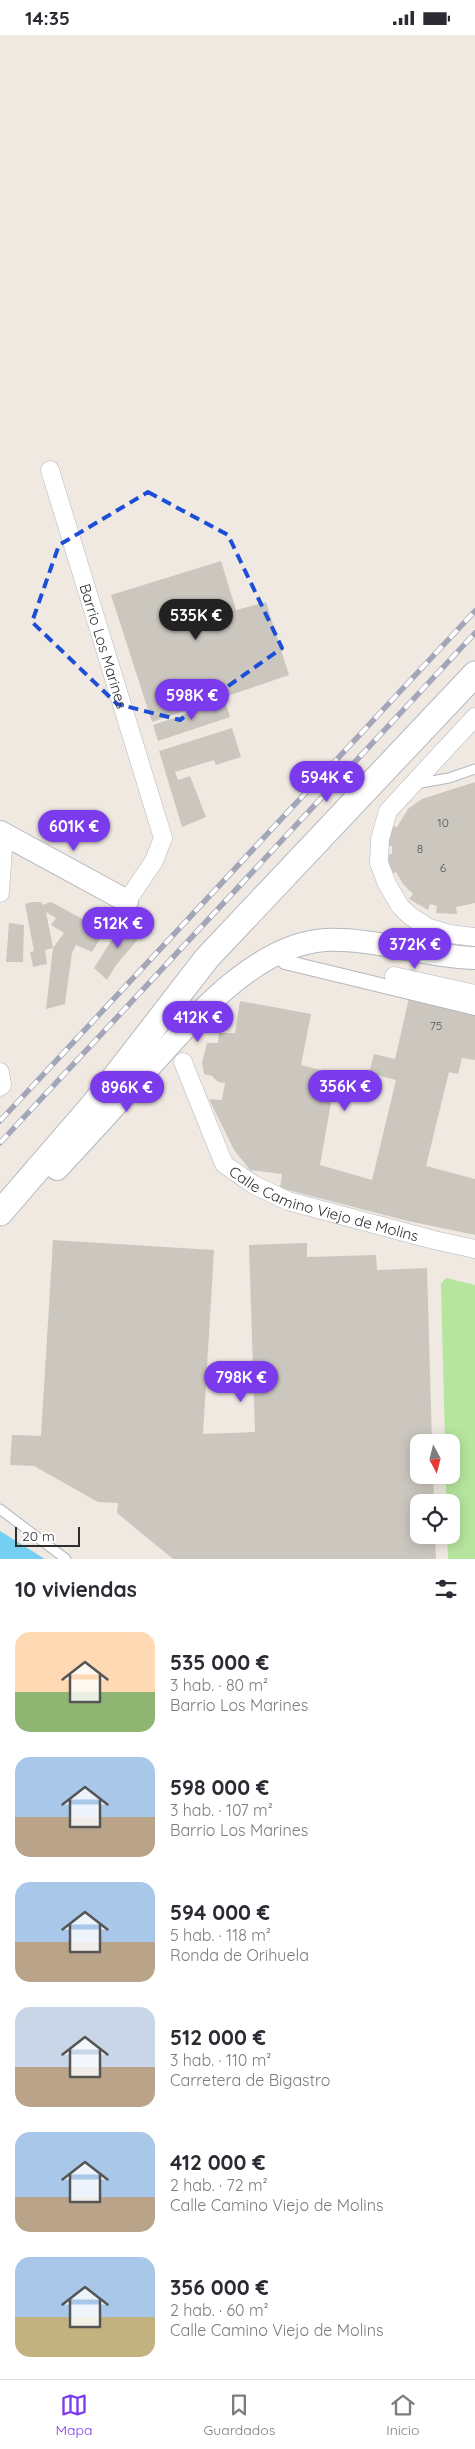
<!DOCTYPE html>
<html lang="es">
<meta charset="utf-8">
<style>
body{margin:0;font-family:Quicksand,sans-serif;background:#f7f7f7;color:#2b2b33;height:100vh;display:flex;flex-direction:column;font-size:19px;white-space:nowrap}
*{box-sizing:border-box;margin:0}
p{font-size:16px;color:#7c7c81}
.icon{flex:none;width:28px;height:28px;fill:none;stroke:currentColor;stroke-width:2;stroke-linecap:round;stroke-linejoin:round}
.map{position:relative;height:1524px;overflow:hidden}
.sheet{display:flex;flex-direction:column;background:#fff;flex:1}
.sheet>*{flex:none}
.needle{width:32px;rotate:173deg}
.fabs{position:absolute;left:410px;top:1399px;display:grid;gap:10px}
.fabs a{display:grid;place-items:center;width:50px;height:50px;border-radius:10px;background:#fff;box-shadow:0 2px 12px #0003;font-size:25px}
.scale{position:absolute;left:15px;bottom:12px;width:65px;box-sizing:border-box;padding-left:5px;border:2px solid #2e2e2e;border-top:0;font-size:14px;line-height:18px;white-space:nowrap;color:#2e2e2e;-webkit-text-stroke:4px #fff;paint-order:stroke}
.price{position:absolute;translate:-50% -42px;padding:0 11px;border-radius:18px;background:#7c3aed;color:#fff;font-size:16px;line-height:32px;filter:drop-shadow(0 1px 2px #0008)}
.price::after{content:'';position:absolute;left:50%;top:30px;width:15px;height:11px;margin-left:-8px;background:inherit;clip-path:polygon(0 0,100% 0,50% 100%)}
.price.selected{background:#222;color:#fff}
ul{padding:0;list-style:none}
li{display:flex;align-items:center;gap:15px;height:125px;padding:0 15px}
li span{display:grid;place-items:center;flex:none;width:140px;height:100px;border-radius:15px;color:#555}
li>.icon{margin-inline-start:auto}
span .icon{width:60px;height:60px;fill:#fffc;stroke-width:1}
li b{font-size:21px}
h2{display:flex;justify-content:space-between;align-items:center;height:60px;padding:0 15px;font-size:21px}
.status{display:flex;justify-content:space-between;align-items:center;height:35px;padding:0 25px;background:#fff;direction:ltr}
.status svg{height:14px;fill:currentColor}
.menu{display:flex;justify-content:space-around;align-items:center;height:70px;border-top:1px solid #e1e1e2;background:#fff;font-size:14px;color:#7c7c81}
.menu a{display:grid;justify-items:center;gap:2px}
.menu .selected{color:#7c3aed}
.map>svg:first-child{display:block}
.green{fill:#b6e59e}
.water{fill:#75cff0}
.building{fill:#cbc7bf}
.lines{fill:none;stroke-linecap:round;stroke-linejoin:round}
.service-casing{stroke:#b4b7c1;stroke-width:11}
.pedestrian-casing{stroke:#b4b7c1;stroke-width:16}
.minor-casing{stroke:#b4b7c1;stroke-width:19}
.tertiary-casing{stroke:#b4b7c1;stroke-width:24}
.secondary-casing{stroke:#b4b7c1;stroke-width:27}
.service{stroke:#fff;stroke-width:9}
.pedestrian{stroke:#fff;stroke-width:14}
.minor{stroke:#fff;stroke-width:18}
.tertiary{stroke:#fff;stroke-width:22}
.secondary{stroke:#fff;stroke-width:25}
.rail-casing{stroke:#a3a6b8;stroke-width:5.5}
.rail{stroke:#fff;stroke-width:4;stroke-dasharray:11;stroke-linecap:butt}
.marked{fill:none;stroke:#1d4ed8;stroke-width:4;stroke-dasharray:10 6;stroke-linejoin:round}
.labels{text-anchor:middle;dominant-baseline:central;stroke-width:4;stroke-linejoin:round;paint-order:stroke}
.number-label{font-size:12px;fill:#555452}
.street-label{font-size:15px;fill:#2e2e2e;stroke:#fff}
</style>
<div class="status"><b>14:35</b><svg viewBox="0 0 49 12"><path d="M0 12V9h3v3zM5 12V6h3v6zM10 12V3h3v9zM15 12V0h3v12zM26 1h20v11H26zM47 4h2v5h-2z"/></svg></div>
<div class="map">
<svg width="475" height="1524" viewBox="0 0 475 1524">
<rect width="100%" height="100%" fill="#efe9e1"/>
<!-- green -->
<path class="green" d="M446,1243l29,7v274h-27l-1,-24h4v-32l-5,-1v-27h5v-32l-6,-1 -4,-158z"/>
<!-- water -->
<path class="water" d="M0,1496l45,28h-45z"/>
<!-- building -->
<g class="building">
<path d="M221,526l15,49 30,-8 23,73 -137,47 -41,-127z"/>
<path d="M225,666l5,16 -72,24 -5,-16z"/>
<path d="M232,693l9,29 -25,8 -2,-5 -39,12 3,8 12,-4 16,41 -24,10 -23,-76z"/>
<path d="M475,747v121l-19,4 1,7 -21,-1 1,-7 -7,-2 -2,6 -19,-11 4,-5 -10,-10 -7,-12 -5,2 -5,-20h6v-8h-6l5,-21 6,2 11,-18 14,-10z"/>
<path d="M32,867h9l1,3 9,-3 54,29 -13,21 -16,-7 -4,8 -7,51 -19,5 7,-61 11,-15 -13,-8 5,-7 -10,-6 7,36 -8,2 2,14 -14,3 -3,-15 4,-1 -9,-47z"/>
<path d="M123,887l22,9 -29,34 -9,15 -13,-12z"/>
<path d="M9,888l15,2 -1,37h-17z"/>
<path d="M409,963l66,15v47l-13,-2 -4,16 -9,-2 -23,94 49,13v56l-67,-14 -128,-33 2,-14 -32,-4 -16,-20 -25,-51 13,1 3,-17 -7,-1 -6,-6 -8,-2 -2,-11 5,-20h11l1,-10h16l5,-32 71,13 -10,51 35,9 -16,91 52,15 24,-100 -27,-7 5,-19 21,5z"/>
<path d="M53,1205l161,10 -11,184 52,-2 -6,-187 58,-2v14l69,-2 1,15 50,-2 5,175h-13v32h14l1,28h-15v32h16l1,24h-263l-56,-46 1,-10 -20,-1 -64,-36 -24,-1 2,-30 29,1z"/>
</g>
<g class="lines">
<!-- service casing -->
<g class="service-casing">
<g id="service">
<path d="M415,749l34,-6 26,-9"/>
<path d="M0,1474l66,50"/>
</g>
</g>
<!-- pedestrian casing -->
<g class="pedestrian-casing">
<path id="pedestrian" d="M285,927l190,46"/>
</g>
<!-- minor casing -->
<g class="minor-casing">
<g id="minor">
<path id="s1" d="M50,435l113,368 -9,23 -27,40"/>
<path d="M475,682l-87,94 -8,28 -1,24 8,21 13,22 9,9 18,12 23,7 25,3"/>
<path d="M0,858l4,-58"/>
<path d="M394,941l81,18"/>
<path id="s2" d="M183,1027l41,102 30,21 34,16 146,39 41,9"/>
<path d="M0,1037l2,13 -2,2"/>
</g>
</g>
<!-- tertiary casing -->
<g class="tertiary-casing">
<g id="tertiary">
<path d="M0,797l127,69"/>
<path d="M57,1134c30,-32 60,-65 89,-98 45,-49 107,-126 179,-131 51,-2 100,17 150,18"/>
</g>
</g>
<!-- secondary casing -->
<g class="secondary-casing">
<path id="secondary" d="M0,1178l94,-109 113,-146 268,-284"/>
</g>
<!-- service -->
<use href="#service" class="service"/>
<!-- pedestrian -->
<use href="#pedestrian" class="pedestrian"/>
<!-- minor -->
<use href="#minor" class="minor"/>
<!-- tertiary -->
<use href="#tertiary" class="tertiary"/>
<!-- secondary -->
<use href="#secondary" class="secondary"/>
<!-- rail casing -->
<g class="rail-casing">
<g id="rail">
<path d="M0,1086l475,-510"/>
<path d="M0,1108l475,-510"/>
</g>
</g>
<!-- rail -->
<use href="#rail" class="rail"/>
</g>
<!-- marked area -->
<path class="marked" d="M148,457l80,43 54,113 -102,72 -63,-16 -85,-82 27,-77z"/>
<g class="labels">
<!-- number labels -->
<g class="number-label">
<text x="443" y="787">10</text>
<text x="420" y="813">8</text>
<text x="443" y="832">6</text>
<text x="436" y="990">75</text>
</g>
<!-- street labels -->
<g class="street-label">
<text stroke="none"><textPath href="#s1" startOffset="184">Barrio Los Marines</textPath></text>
<text stroke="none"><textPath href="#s2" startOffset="219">Calle Camino Viejo de Molins</textPath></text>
</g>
</g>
</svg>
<div class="fabs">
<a><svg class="needle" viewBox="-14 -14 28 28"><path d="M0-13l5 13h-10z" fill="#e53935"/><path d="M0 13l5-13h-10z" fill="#7c7c81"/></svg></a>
<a><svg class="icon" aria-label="locate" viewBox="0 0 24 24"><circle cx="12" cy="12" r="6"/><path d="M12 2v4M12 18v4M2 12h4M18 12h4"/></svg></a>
</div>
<div class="scale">20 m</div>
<b class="price selected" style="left:196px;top:606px">535K €</b>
<b class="price" style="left:192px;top:686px">598K €</b>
<b class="price" style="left:327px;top:768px">594K €</b>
<b class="price" style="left:74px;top:817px">601K €</b>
<b class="price" style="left:118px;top:914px">512K €</b>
<b class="price" style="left:415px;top:935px">372K €</b>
<b class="price" style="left:198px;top:1008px">412K €</b>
<b class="price" style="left:345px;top:1077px">356K €</b>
<b class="price" style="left:127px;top:1078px">896K €</b>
<b class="price" style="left:241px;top:1368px">798K €</b>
</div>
<section class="sheet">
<h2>10 viviendas<svg class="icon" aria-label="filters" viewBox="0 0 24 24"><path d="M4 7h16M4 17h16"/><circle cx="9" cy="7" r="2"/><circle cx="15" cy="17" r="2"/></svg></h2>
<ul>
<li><span style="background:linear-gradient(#ffd9b3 60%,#8fb573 0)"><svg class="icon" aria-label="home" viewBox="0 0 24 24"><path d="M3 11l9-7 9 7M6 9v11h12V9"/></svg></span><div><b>535 000 €</b><p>3 hab. · 80 m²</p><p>Barrio Los Marines</p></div></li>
<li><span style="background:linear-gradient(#a9c7e8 60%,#b9a48a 0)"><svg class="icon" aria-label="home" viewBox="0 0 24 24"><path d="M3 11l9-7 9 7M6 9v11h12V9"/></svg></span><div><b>598 000 €</b><p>3 hab. · 107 m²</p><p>Barrio Los Marines</p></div></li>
<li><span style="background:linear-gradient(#a9c7e8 60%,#b9a48a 0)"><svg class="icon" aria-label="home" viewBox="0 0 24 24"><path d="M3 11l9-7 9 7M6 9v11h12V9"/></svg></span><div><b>594 000 €</b><p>5 hab. · 118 m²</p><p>Ronda de Orihuela</p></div></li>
<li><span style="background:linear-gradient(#c9d6e8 60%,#b9a48a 0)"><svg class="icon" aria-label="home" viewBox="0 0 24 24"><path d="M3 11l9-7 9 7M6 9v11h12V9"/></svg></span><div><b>512 000 €</b><p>3 hab. · 110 m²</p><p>Carretera de Bigastro</p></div></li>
<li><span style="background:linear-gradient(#a9c7e8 65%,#b9a48a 0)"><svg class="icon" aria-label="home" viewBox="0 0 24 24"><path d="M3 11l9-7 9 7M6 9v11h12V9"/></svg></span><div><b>412 000 €</b><p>2 hab. · 72 m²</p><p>Calle Camino Viejo de Molins</p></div></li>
<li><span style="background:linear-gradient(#a9c7e8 60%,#c2b280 0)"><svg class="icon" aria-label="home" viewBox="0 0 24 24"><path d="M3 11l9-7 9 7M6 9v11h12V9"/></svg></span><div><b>356 000 €</b><p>2 hab. · 60 m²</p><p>Calle Camino Viejo de Molins</p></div></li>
</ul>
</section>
<nav class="menu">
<a class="selected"><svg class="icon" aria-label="map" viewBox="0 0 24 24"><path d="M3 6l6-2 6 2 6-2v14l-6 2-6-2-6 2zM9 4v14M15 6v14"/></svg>Mapa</a>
<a><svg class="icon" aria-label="saved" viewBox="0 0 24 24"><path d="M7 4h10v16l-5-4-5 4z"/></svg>Guardados</a>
<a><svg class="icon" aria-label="home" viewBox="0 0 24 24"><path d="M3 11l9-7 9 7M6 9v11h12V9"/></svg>Inicio</a>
</nav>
